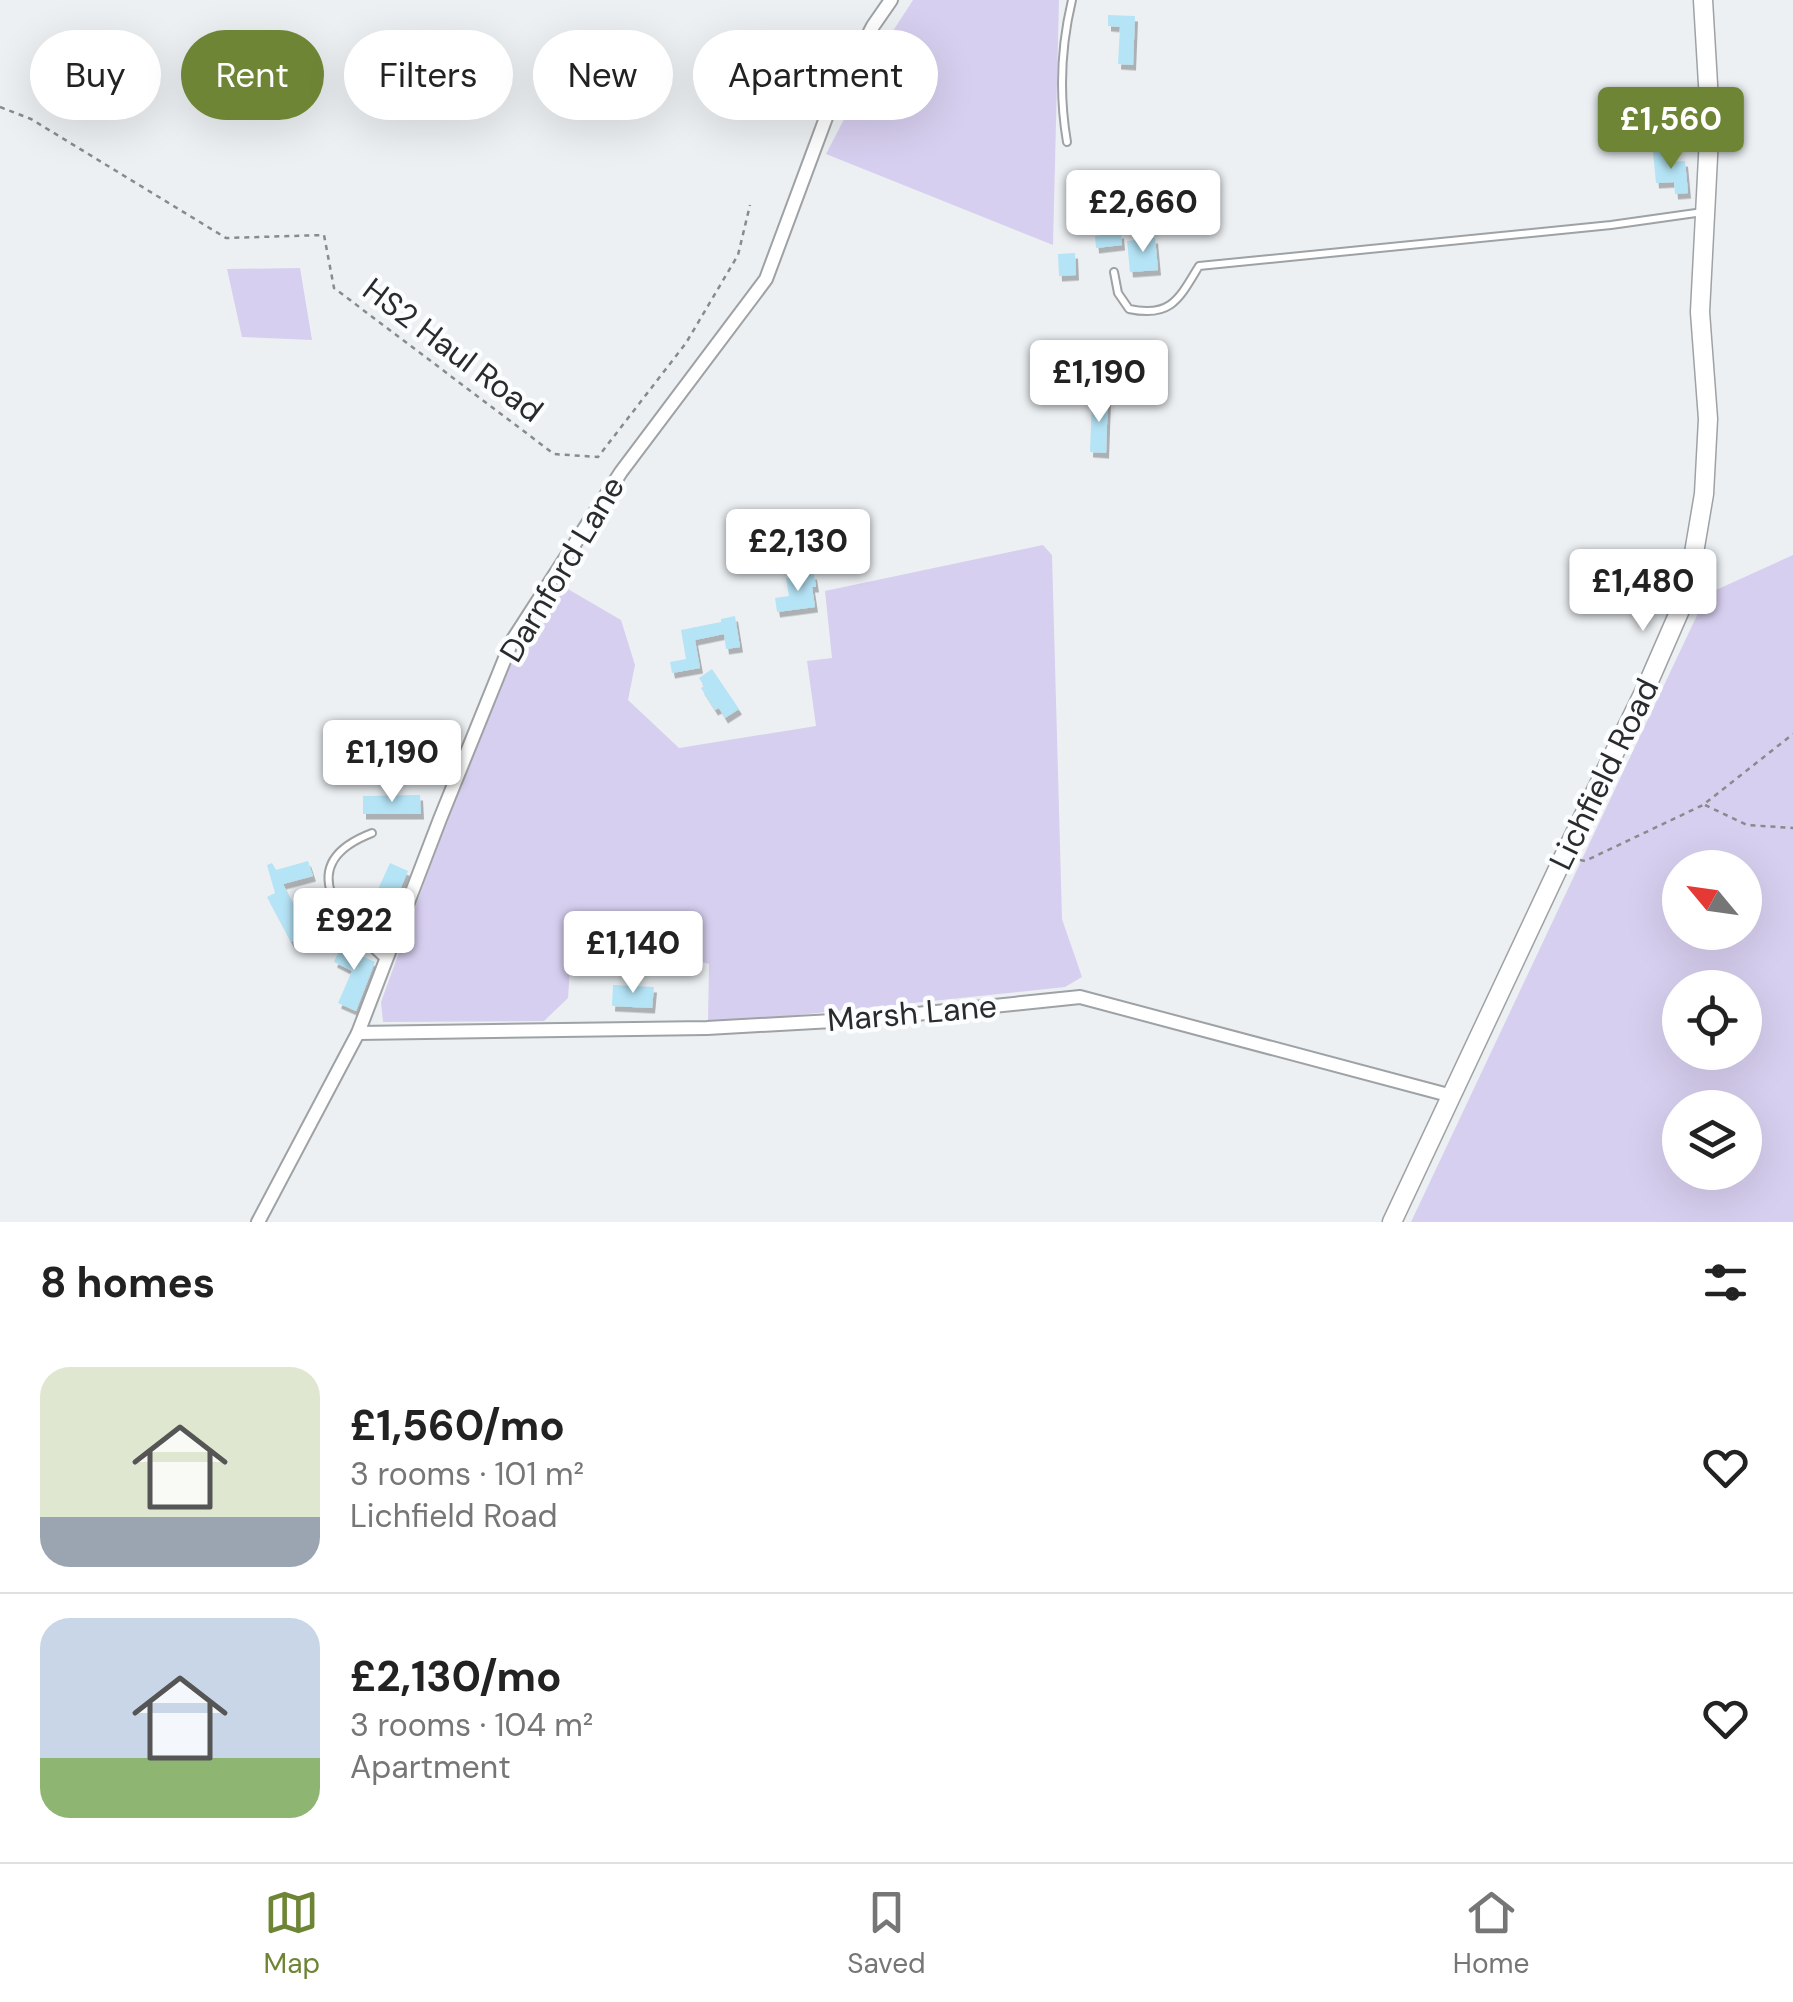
<!DOCTYPE html>
<meta charset="utf-8">
<style>
body{margin:0;font-family:"DM Sans",sans-serif;background:#f2f2f2;color:#222;height:100vh;display:flex;flex-direction:column;font-size:38px;white-space:nowrap}
*{box-sizing:border-box;margin:0}
p{font-size:32px;color:#767676}
.icon{flex:none;width:55px;height:55px;fill:none;stroke:currentColor;stroke-width:2;stroke-linecap:round;stroke-linejoin:round}
.map{position:relative;height:1222px;overflow:hidden}
.sheet{display:flex;flex-direction:column;background:#fff;flex:1}
.sheet>*{flex:none}
.banner{position:absolute;left:30px;top:30px;width:1000px;height:90px;display:flex;gap:20px}
.needle{width:65px;rotate:299deg}
.tools{position:absolute;left:1662px;top:850px;display:grid;gap:20px}
.tools a{display:grid;place-items:center;width:100px;height:100px;border-radius:50%;background:#fff;box-shadow:0 10px 40px #0002;font-size:50px}
.price{position:absolute;translate:-50% -85px;padding:0 22px;border-radius:10px;background:#fff;color:#222;font-size:32px;line-height:65px;filter:drop-shadow(0 2px 5px #0008)}
.price::after{content:'';position:absolute;left:50%;top:60px;width:30px;height:22px;margin-left:-15px;background:inherit;clip-path:polygon(0 0,100% 0,50% 100%)}
.price.active{background:#6f8536;color:#fff}
ul{padding:0;list-style:none}
li{display:flex;align-items:center;gap:30px;height:250px;padding:0 40px}
li+li{border-top:2px solid #e0e0e0}
li span{display:grid;place-items:center;flex:none;width:280px;height:200px;border-radius:30px;color:#555}
li>.icon{margin-inline-start:auto}
span .icon{width:120px;height:120px;fill:#fffc;stroke-width:1}
li b{font-size:42px}
h2{display:flex;justify-content:space-between;align-items:center;height:120px;padding:0 40px;font-size:42px}
.pill{padding:0 35px;border-radius:45px;background:#fff;box-shadow:0 10px 40px #0002;font-size:35px;line-height:90px}
.pill.active{background:#6f8536;color:#fff}
.dock{display:flex;justify-content:space-around;align-items:center;height:140px;border-top:2px solid #e0e0e0;background:#fff;font-size:28px;color:#767676}
.dock a{display:grid;justify-items:center;gap:5px}
.dock .active{color:#6f8536}
.map>svg:first-child{display:block}
.green{fill:#d7cfef;fill-rule:evenodd}
.building{fill:#b5e4f6;filter:url(#shadow)}
.lines{fill:none;stroke-linecap:round;stroke-linejoin:round}
.lane-casing{stroke:#9ea2a5;stroke-width:10}
.street-casing{stroke:#9ea2a5;stroke-width:16}
.secondary-casing{stroke:#9ea2a5;stroke-width:21}
.path{stroke:#888b8d;stroke-width:2.5;stroke-dasharray:5 5;stroke-linecap:butt}
.lane{stroke:#fff;stroke-width:6}
.street{stroke:#fff;stroke-width:12}
.secondary{stroke:#fff;stroke-width:18}
.labels{text-anchor:middle;dominant-baseline:central;stroke-width:9;stroke-linejoin:round;paint-order:stroke}
.street-label{font-size:32px;fill:#292b2c;stroke:#fbfdff}
</style>
<div class="map">
<svg width="1793" height="1222" viewBox="0 0 1793 1222">
<defs>
<filter id="shadow"><feDropShadow dx="3" dy="5.5" stdDeviation="0" flood-color="#0004"/></filter>
</defs>
<rect width="100%" height="100%" fill="#ecf0f3"/>
<!-- green -->
<g class="green">
<path d="M913,0h146l-6,245 -227,-91 52,-100z"/>
<path d="M300,268l12,72 -70,-3 -15,-68z"/>
<path d="M1043,545l9,10 10,364 20,58 -17,10 -286,30 -71,4 1,-57 -136,-39 -5,73 -24,23 -161,1 -2,-20 80,-221 56,-131 44,-65 60,35 14,45 -7,35 51,48 137,-22 -9,-65 25,-3 -7,-67z"/>
<path d="M1793,555v667h-382l296,-628zM1680,868h65v64h-65zM1680,988h65v64h-65zM1680,1108h65v64h-65z"/>
</g>
<!-- building -->
<g class="building">
<path d="M1108,15l27,1 -2,49 -15,-1 2,-37 -12,-1z"/>
<path d="M1667,151l1,11 17,-1 3,32 -13,1 -1,-12 -18,1 -3,-31z"/>
<path d="M1121,233l1,12 -26,3 -1,-12z"/>
<path d="M1155,238l3,32 -28,2 -3,-31z"/>
<path d="M1075,253l1,22 -17,1 -1,-22z"/>
<path d="M1099,362l42,1v16l-42,-1z"/>
<path d="M1092,396l16,1 -2,56 -16,-1z"/>
<path d="M814,574l2,13h-4l3,20 -38,5 -2,-14 14,-2 -3,-18z"/>
<path d="M735,616l5,31 -14,2 -2,-15 -29,6 5,28 -28,5 -2,-11 16,-3 -5,-29 40,-8v-3z"/>
<path d="M712,669l27,40 -14,9 -6,-10 -4,2 -14,-22 3,-2 -5,-8z"/>
<path d="M420,795l1,19h-58v-18z"/>
<path d="M308,861l5,15 -30,8 25,49 -17,9 -24,-45 8,-4 -8,-28 5,-2 4,7z"/>
<path d="M390,863l18,8 -20,47 -19,-9z"/>
<path d="M346,935l12,8 -5,9 22,10 -19,49 -18,-8 14,-32 -18,-9z"/>
<path d="M613,985l41,2 -2,21 -40,-2z"/>
</g>
<g class="lines">
<!-- lane casing -->
<g class="lane-casing">
<g id="lane">
<path d="M1067,142c-8,-47 -6,-96 5,-142"/>
<path d="M1114,272l4,21 11,16c42,9 50,-10 70,-43l412,-41 92,-13"/>
<path d="M372,833c-83,32 -29,89 13,127"/>
</g>
</g>
<!-- street casing -->
<g class="street-casing">
<g id="street">
<path d="M358,1033l349,-5 161,-9 212,-22 372,99"/>
<path d="M258,1222l100,-189 82,-214 72,-178 109,-169 145,-193 61,-164 46,-89 18,-26"/>
</g>
</g>
<!-- secondary casing -->
<g class="secondary-casing">
<path id="secondary" d="M1392,1222l172,-366 82,-168 41,-94 17,-100 4,-75 -8,-107 10,-194 -7,-118"/>
</g>
<!-- path -->
<g class="path">
<path d="M0,107l31,12 195,119 98,-3 10,53 220,166 44,3 88,-114 52,-88 12,-50"/>
<path d="M1705,805l42,20 46,3"/>
<path d="M1580,860l5,1 118,-56 90,-71"/>
</g>
<!-- lane -->
<use href="#lane" class="lane"/>
<!-- street -->
<use href="#street" class="street"/>
<!-- secondary -->
<use href="#secondary" class="secondary"/>
</g>
<g class="labels">
<!-- street labels -->
<g class="street-label">
<text transform="translate(453 350) rotate(37)">HS2 Haul Road</text>
<text transform="translate(562 569) rotate(-59)">Darnford Lane</text>
<text transform="translate(1604 774) rotate(-64)">Lichfield Road</text>
<text transform="translate(912 1013) rotate(-5)">Marsh Lane</text>
</g>
</g>
</svg>
<div class="tools">
<a><svg class="needle" viewBox="-14 -14 28 28"><path d="M0-13l5 13h-10z" fill="#e53935"/><path d="M0 13l5-13h-10z" fill="#767676"/></svg></a>
<a><svg class="icon" aria-label="locate" viewBox="0 0 24 24"><circle cx="12" cy="12" r="6"/><path d="M12 2v4M12 18v4M2 12h4M18 12h4"/></svg></a>
<a><svg class="icon" aria-label="layers" viewBox="0 0 24 24"><path d="M12 4l9 5-9 5-9-5zM3 14l9 5 9-5"/></svg></a>
</div>
<b class="price active" style="left:1671px;top:172px">£1,560</b>
<b class="price" style="left:1143px;top:255px">£2,660</b>
<b class="price" style="left:1099px;top:425px">£1,190</b>
<b class="price" style="left:798px;top:594px">£2,130</b>
<b class="price" style="left:1643px;top:634px">£1,480</b>
<b class="price" style="left:392px;top:805px">£1,190</b>
<b class="price" style="left:354px;top:973px">£922</b>
<b class="price" style="left:633px;top:996px">£1,140</b>
<div class="banner">
<a class="pill">Buy</a>
<a class="pill active">Rent</a>
<a class="pill">Filters</a>
<a class="pill">New</a>
<a class="pill">Apartment</a>
</div>
</div>
<section class="sheet">
<h2>8 homes<svg class="icon" aria-label="filters" viewBox="0 0 24 24"><path d="M4 7h16M4 17h16"/><circle cx="9" cy="7" r="2"/><circle cx="15" cy="17" r="2"/></svg></h2>
<ul>
<li><span style="background:linear-gradient(#dfe7d0 75%,#9aa5b1 0)"><svg class="icon" aria-label="home" viewBox="0 0 24 24"><path d="M3 11l9-7 9 7M6 9v11h12V9"/></svg></span><div><b>£1,560/mo</b><p>3 rooms · 101 m²</p><p>Lichfield Road</p></div><svg class="icon" aria-label="heart" viewBox="0 0 24 24"><path d="M12 20l-8-8c-3-5 5-10 8-4 3-6 11-1 8 4z"/></svg></li>
<li><span style="background:linear-gradient(#c9d6e8 70%,#8fb573 0)"><svg class="icon" aria-label="home" viewBox="0 0 24 24"><path d="M3 11l9-7 9 7M6 9v11h12V9"/></svg></span><div><b>£2,130/mo</b><p>3 rooms · 104 m²</p><p>Apartment</p></div><svg class="icon" aria-label="heart" viewBox="0 0 24 24"><path d="M12 20l-8-8c-3-5 5-10 8-4 3-6 11-1 8 4z"/></svg></li>
</ul>
</section>
<nav class="dock">
<a class="active"><svg class="icon" aria-label="map" viewBox="0 0 24 24"><path d="M3 6l6-2 6 2 6-2v14l-6 2-6-2-6 2zM9 4v14M15 6v14"/></svg>Map</a>
<a><svg class="icon" aria-label="saved" viewBox="0 0 24 24"><path d="M7 4h10v16l-5-4-5 4z"/></svg>Saved</a>
<a><svg class="icon" aria-label="home" viewBox="0 0 24 24"><path d="M3 11l9-7 9 7M6 9v11h12V9"/></svg>Home</a>
</nav>
